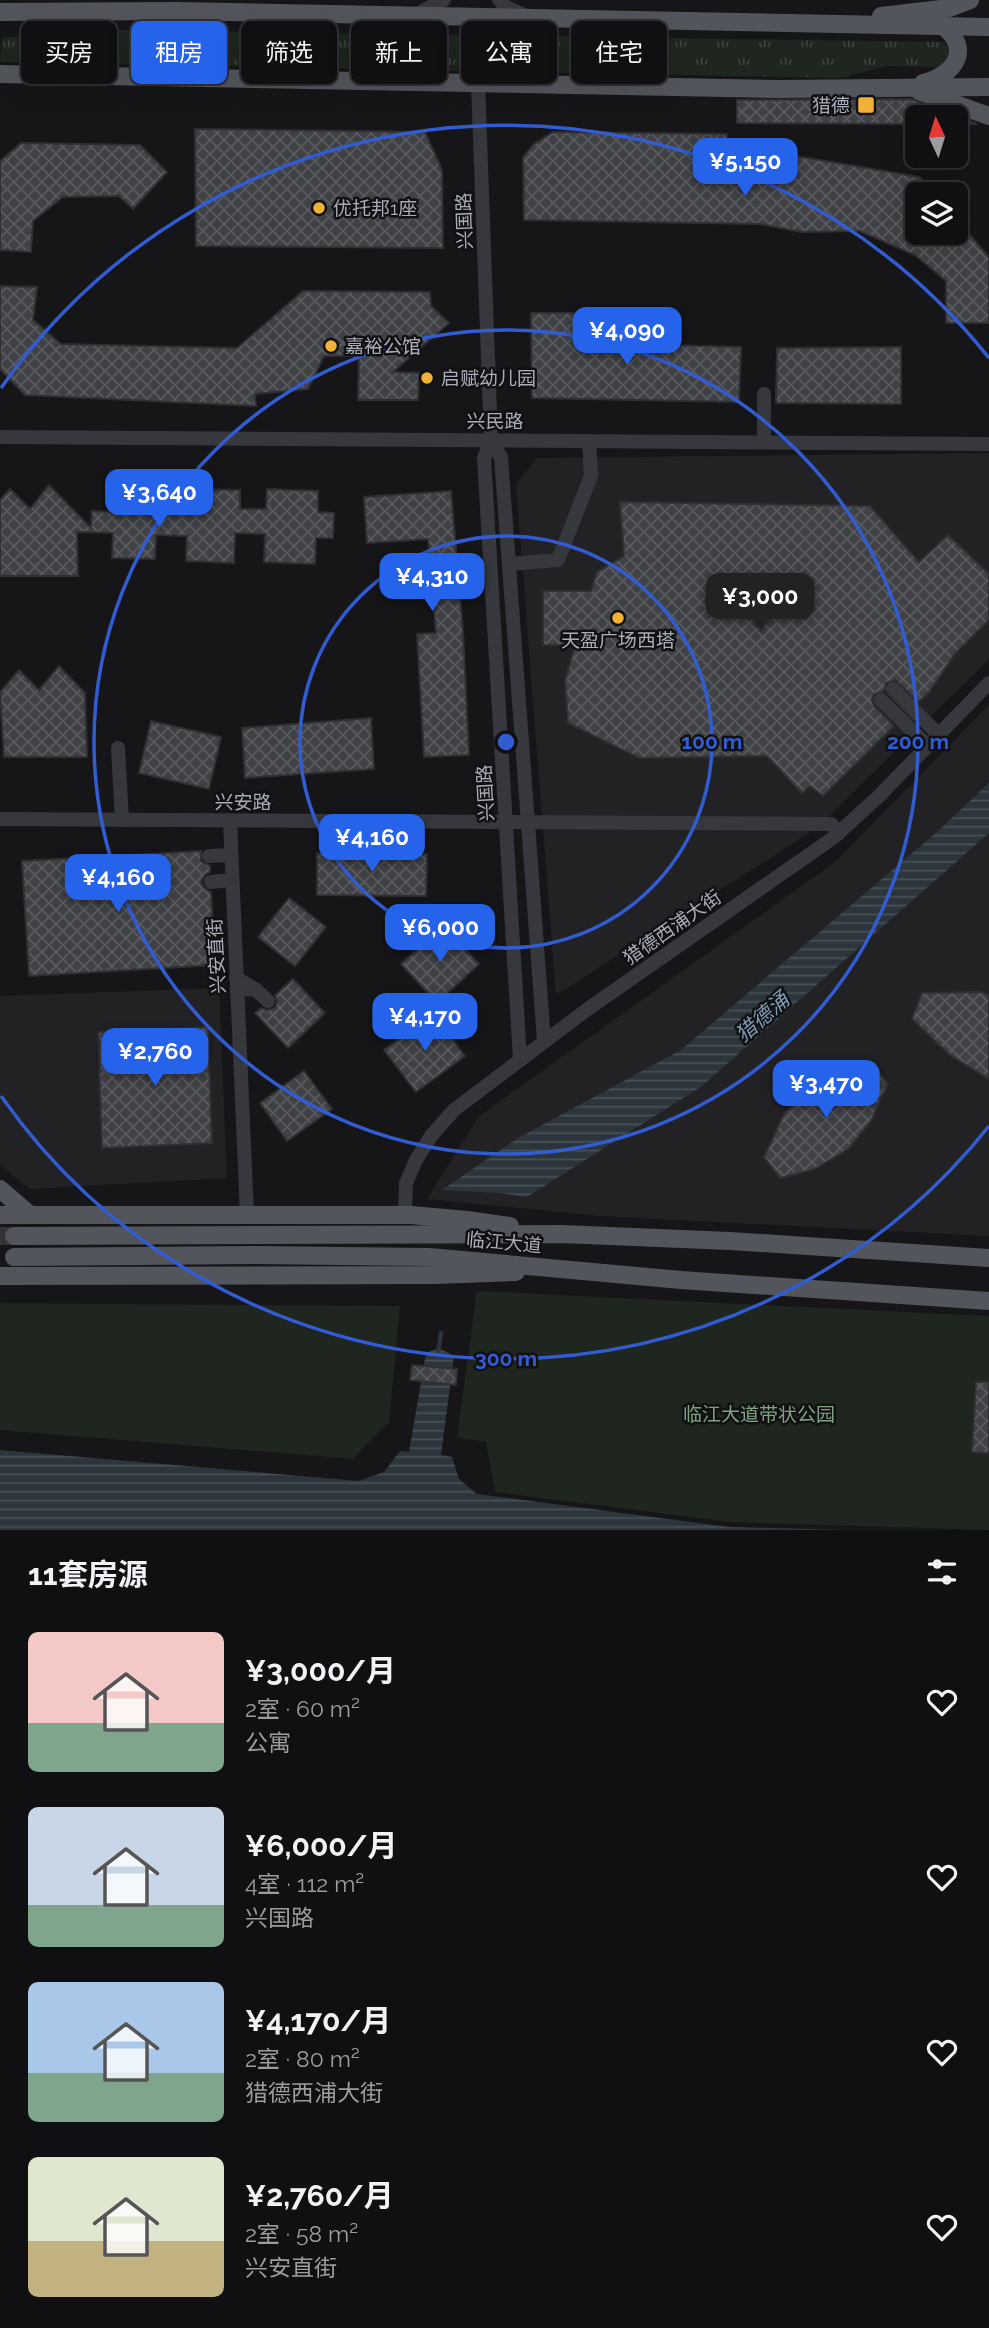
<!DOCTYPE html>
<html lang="zh">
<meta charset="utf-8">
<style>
body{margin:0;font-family:Raleway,"Noto Sans SC",sans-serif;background:#19191b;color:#f1f3f6;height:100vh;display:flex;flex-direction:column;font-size:26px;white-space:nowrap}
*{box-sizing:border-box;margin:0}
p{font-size:23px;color:#9c9d9f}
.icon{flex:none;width:38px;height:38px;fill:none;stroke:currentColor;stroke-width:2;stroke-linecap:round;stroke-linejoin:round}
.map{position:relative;height:1530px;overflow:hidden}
.panel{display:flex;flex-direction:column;background:#101012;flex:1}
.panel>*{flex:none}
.banner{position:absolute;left:21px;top:21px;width:948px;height:63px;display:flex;gap:14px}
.needle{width:46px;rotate:356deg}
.tools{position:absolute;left:905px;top:105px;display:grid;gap:14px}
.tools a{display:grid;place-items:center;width:63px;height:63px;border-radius:10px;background:#101012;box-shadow:0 7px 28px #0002,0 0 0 2px #303032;font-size:35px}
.price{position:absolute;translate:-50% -60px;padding:0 16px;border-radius:14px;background:#2563eb;color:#fff;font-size:23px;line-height:46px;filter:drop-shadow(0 2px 4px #0008)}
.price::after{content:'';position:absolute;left:50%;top:42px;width:21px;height:16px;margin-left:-10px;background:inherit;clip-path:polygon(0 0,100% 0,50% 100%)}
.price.selected{background:#222;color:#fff}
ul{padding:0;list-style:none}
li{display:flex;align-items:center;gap:21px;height:175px;padding:0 28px}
li span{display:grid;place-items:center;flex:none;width:196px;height:140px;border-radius:10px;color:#555}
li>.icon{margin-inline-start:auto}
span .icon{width:84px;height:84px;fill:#fffc;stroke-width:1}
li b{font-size:30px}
h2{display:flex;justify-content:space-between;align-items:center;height:84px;padding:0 28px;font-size:30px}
.tag{padding:0 24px;border-radius:10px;background:#101012;box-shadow:0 7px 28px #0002,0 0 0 2px #303032;font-size:24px;line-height:63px}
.tag.selected{background:#2563eb;color:#fff}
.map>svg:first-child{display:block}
.built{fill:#222225}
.grass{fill:url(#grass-tufts)}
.green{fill:#1e261f}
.water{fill:url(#water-rules)}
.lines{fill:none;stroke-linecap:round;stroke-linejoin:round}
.stream{stroke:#2c353c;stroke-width:4.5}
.building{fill:url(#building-cross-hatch);stroke:#303034;stroke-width:2}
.major-tunnel{stroke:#333438;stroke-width:18;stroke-dasharray:18 9;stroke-linecap:butt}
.minor{stroke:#37383d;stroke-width:14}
.major{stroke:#53555c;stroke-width:18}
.ring{fill:none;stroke:#325cd3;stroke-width:3.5}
.poi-dot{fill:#f2b134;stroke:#111113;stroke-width:2.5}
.labels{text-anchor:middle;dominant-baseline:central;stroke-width:5;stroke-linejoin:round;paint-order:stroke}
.poi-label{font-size:19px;fill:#a8adb8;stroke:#111113;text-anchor:start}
.street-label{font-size:19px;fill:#a8adb8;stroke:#111113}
.park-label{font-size:19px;fill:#7fa381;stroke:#111113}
.water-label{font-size:21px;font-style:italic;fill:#7f9bb3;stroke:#111113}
.centre{fill:#325cd3;stroke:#111113;stroke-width:3.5}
.ring-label{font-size:21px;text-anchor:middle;font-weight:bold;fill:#325cd3;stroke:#111113;stroke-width:5;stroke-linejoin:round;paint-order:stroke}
</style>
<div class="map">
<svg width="989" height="1530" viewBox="0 0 989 1530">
<defs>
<pattern id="grass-tufts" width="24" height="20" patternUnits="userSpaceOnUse" patternTransform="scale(1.75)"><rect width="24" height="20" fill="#1e261f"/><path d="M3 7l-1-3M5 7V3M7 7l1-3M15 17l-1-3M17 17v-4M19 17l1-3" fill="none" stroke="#3c433d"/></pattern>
<pattern id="water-rules" width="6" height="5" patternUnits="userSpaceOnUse" patternTransform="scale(1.75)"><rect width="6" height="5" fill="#2c353c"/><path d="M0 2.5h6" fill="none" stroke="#485056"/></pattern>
<pattern id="building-cross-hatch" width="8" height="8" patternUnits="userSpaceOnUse" patternTransform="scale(1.75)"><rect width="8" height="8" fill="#404145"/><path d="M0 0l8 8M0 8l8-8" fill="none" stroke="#595a5e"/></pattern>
</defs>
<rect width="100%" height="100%" fill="#161618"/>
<!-- built -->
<g class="built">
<path d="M989,453v206l-172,169 -261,167 -40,-511 21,-26z"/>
<path d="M989,705v531l-389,-20 -173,-17 52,-83 356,-254z"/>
<path d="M219,988l8,190 -197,11 -30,-24v-169z"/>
</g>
<!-- grass -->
<path class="grass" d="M119,30l825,12 6,8 1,8 -11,9 -53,-1 -47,12 -839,-16 -1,-2 2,-22z"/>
<!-- green -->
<g class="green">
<path d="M477,1291l512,25v214l-258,-8 -236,-30 -9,-50 -29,-5z"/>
<path d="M0,1303l400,3 -11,116 -36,37 -353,-29z"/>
</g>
<!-- water -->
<g class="water">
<path d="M989,783v50l-287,253 -175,111 -27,-4 -58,-3 76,-52 163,-88 256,-218z"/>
<path d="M439,1348l15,8 -13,99 11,2 7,22 18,15 252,33 120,3h-849v-80l359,31 25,-9 16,-21 9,1 17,-99z"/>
</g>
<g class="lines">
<!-- stream -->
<path class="stream" d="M438,1353l3,-20"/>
</g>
<!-- building -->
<g class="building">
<path d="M911,99l66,25h-21v-7h-39v7l-180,-1v-23z"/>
<path d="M195,129l230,3 17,38 1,78 -247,-2z"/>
<path d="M553,132l174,2v16l27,-1 165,28 15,17h-17v39h39v-14l33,38v66h-43v-42l-31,-26 -55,-24 -59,1 -41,-8 -236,-4 -1,-63 11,-13z"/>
<path d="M21,143l119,2 27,27 -34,37 -14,-13 -56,1 -30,24 -2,31 -31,-2v-89z"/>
<path d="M0,286l37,1 -4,33 28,24 176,4 66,-57 127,1 1,14 18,17 -56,49 26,1 -1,27h-60l1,-44h-35l-16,33 -53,5 1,12 -231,-11 -25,-26z"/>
<path d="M531,313h50l1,30 159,4 -2,55 -207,-4z"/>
<path d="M901,347v57l-125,-1 1,-55z"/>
<path d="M49,485l42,43 1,-17 21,1 1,-22 44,1 -1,19 30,2 1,-23 52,1v19h26l1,-20 51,2v21l16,1 -1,25h-17l-1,26 -51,-2 1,-28 -30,-1 -1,30 -48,-2 1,-25 -31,-1 -1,24 -43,-1 1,-25 -36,-1 1,44h-78v-76l10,-11 20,20z"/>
<path d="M451,491l12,140 6,124 -45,2 -7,-123 19,-1 -8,-94 -61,4 -3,-46z"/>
<path d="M620,502l250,4 49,56 29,-27 41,39v46l-35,35 -24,36 -11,11 -24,-22 -9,3 -2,8 -10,3 -2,4 2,8 20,20 -71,70 -13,-10 -8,7 -35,-37 -128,2 -71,-35 -3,-42 10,-36h-32v-54h48l6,-19 27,-16z"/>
<path d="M59,666l26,27 2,64h-83l-4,-65 19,-22 20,20z"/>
<path d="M371,718l3,51 -129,9 -3,-50z"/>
<path d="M151,721l70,16 -12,52 -70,-16z"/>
<path d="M201,851v10l9,5v6l-5,3 -4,7 3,6 7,4 4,73 -186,11 -7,-115z"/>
<path d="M317,853l110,1 -1,42 -109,-1z"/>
<path d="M289,898l37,29 -31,39 -37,-29z"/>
<path d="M443,925l36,39 -42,39 -36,-39z"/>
<path d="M293,979l32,34 -37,35 -33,-35 6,-5 6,2 8,-2 2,-6 -2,-7z"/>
<path d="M981,992l8,3v84l-39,-24 -38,-36 10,-26z"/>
<path d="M433,1013l32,43 -49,36 -32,-42z"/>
<path d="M208,1027l4,116 -110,5 -4,-116z"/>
<path d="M870,1062l18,22 -17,37 -23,28 -33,20 -35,9 -16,-21 20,-43 25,-28 29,-15z"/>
<path d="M304,1071l28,38 -45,32 -27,-38z"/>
<path d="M412,1365l45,4 -1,16 -46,-5z"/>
<path d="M976,1382h13v71l-17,-1z"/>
</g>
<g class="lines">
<!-- major-tunnel -->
<path class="major-tunnel" d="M0,1236h14"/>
<!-- minor -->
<g class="minor">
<path d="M499,0l7,7 20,9"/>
<path d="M415,15l29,-15"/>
<path d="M478,83l13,358 -7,17 36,602"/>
<path d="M0,437l989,7"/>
<path d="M491,441l10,16 43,584"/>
<path d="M764,442v-48"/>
<path d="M509,564l49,-4 33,-84 -2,-35"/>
<path d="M893,689l46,46"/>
<path d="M881,700l47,46"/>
<path d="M118,748l4,72"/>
<path d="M0,819l831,5 8,9"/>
<path d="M230,821l17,394"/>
<path d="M209,856l22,-1"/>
<path d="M211,882l21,-2"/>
<path d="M236,978l19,11 -18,1"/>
<path d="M255,989l13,12"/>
<path d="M405,1215l1,-32 10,-23 15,-24 23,-26 131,-99 248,-173 46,-42 110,-113"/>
</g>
<!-- major -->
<g class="major">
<path d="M0,12l176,-1 813,16"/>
<path d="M881,16l68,-8 21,-8"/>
<path d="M0,74l779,15 210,-2"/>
<path d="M923,83c31,-8 50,-33 20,-57"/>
<path d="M919,91l70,25"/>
<path d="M0,1189l29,25"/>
<path d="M0,1215h411l56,5 43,6"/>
<path d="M14,1236l548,-2 168,7 259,17"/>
<path d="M14,1257l240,-2 175,2 252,23 308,21"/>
<path d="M0,1276l435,-1 81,-3"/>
</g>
</g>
<!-- distance rings -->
<g class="ring">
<circle cx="506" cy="742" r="206"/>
<circle cx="506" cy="742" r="412"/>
<path d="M989 1126A617 617 0 0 1 1 1096M1 388A617 617 0 0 1 989 358"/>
</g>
<!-- markers -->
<g class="poi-dot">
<rect x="857" y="96" width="18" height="18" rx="3.5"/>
<circle cx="319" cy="208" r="7"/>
<circle cx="331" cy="346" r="7"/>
<circle cx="427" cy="378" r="7"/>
<circle cx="618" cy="618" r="7"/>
</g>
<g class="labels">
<!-- poi labels -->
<g class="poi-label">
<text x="850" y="105" text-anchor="end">猎德</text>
<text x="333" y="208">优托邦1座</text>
<text x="345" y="346">嘉裕公馆</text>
<text x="441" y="378">启赋幼儿园</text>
<text x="618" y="640" text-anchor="middle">天盈广场西塔</text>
</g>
<!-- street labels -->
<g class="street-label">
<text transform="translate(464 221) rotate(-92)">兴国路</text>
<text x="495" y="421">兴民路</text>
<text transform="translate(485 793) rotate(-93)">兴国路</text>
<text x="243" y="802">兴安路</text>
<text transform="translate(672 927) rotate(-35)">猎德西浦大街</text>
<text transform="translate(216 956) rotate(-93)">兴安直街</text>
<text transform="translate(504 1242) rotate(5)">临江大道</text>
</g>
<!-- park labels -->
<g class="park-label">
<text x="759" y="1414">临江大道带状公园</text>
</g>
<!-- water labels -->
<g class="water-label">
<text transform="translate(762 1017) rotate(-41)">猎德涌</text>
</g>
</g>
<circle cx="506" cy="742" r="10" class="centre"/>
<g class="ring-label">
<text x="712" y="749">100 m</text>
<text x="918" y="749">200 m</text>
<text x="506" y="1366">300 m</text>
</g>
</svg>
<div class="tools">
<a><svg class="needle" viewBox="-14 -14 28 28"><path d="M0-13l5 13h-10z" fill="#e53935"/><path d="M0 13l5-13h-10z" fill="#9c9d9f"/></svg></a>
<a><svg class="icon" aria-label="layers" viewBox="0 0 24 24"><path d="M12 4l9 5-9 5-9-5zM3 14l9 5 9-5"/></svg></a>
</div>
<b class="price" style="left:745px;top:198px">¥5,150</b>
<b class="price" style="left:627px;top:367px">¥4,090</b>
<b class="price" style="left:159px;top:529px">¥3,640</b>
<b class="price" style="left:432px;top:613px">¥4,310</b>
<b class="price selected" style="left:760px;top:633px">¥3,000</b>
<b class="price" style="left:372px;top:874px">¥4,160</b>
<b class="price" style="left:118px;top:914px">¥4,160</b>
<b class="price" style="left:440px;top:964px">¥6,000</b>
<b class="price" style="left:425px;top:1053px">¥4,170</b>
<b class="price" style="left:155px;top:1088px">¥2,760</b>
<b class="price" style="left:826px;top:1120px">¥3,470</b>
<div class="banner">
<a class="tag">买房</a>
<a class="tag selected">租房</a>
<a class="tag">筛选</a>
<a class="tag">新上</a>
<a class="tag">公寓</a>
<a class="tag">住宅</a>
</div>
</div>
<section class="panel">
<h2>11套房源<svg class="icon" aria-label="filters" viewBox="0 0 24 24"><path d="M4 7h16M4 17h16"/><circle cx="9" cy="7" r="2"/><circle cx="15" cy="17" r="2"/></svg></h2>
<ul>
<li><span style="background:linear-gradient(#f6c9c9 65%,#7fa58c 0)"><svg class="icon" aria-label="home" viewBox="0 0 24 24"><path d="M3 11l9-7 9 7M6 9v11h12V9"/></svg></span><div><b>¥3,000/月</b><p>2室 · 60 m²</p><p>公寓</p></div><svg class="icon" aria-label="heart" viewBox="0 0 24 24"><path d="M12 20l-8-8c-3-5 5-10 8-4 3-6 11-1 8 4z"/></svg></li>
<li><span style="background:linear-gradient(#c9d6e8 70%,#7fa58c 0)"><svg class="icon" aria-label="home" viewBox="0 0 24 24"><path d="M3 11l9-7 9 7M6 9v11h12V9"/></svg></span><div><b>¥6,000/月</b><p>4室 · 112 m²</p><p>兴国路</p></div><svg class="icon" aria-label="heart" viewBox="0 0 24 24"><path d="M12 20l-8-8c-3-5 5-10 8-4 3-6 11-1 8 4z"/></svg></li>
<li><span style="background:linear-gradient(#a9c7e8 65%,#7fa58c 0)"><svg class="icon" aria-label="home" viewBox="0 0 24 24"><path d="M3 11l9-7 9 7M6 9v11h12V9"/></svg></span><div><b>¥4,170/月</b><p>2室 · 80 m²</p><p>猎德西浦大街</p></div><svg class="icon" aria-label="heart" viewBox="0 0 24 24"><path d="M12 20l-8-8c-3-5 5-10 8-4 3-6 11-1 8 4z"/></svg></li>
<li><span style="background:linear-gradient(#dfe7d0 60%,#c2b280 0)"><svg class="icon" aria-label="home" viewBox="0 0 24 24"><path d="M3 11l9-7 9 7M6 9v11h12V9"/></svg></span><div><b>¥2,760/月</b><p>2室 · 58 m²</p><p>兴安直街</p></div><svg class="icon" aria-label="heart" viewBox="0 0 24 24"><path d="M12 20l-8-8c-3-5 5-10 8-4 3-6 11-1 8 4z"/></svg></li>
</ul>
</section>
